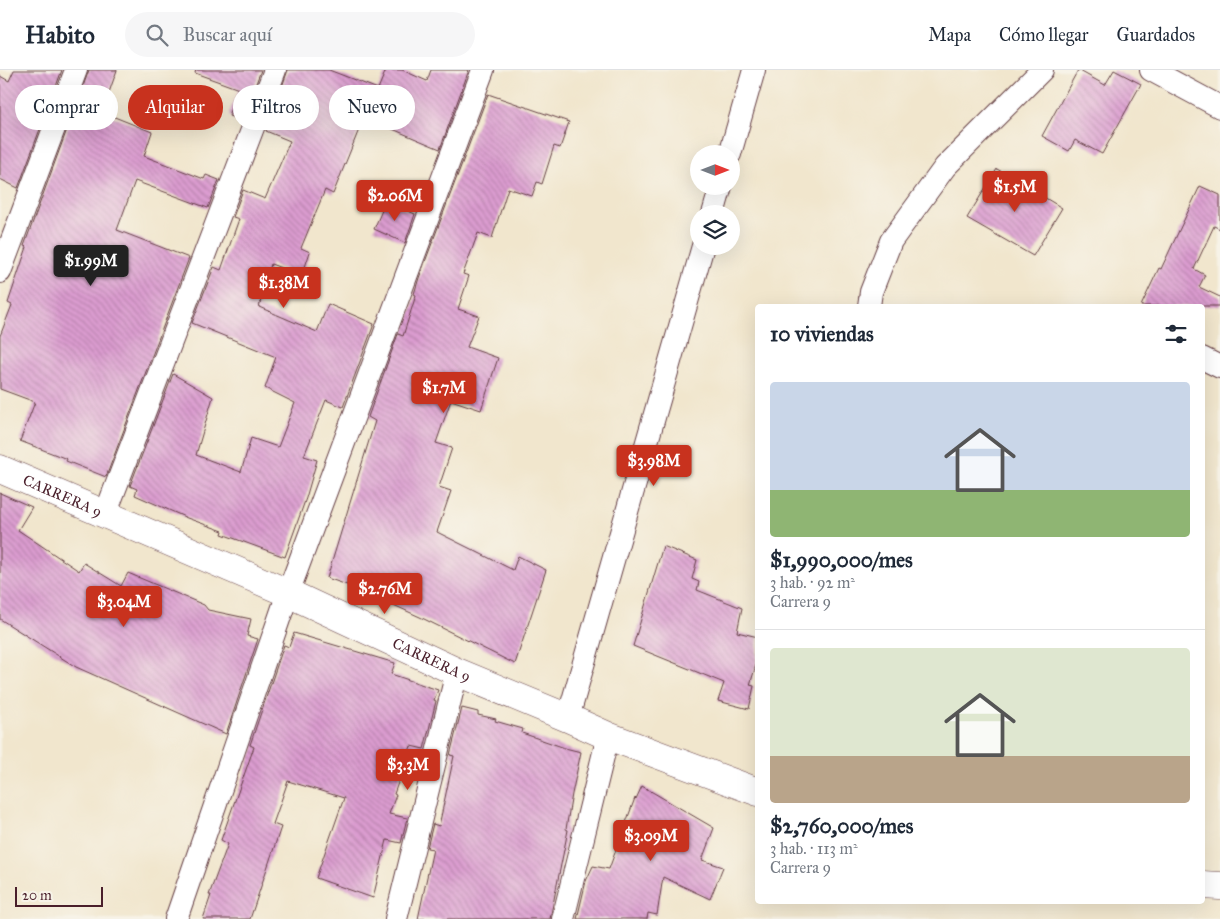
<!DOCTYPE html>
<html lang="es">
<meta charset="utf-8">
<style>
body{margin:0;font-family:"IM FELL Great Primer",serif;background:#f6f6f7;color:#1f2937;height:100vh;display:flex;flex-direction:column;font-size:19px;white-space:nowrap}
*{box-sizing:border-box;margin:0}
p{font-size:16px;color:#747a83}
.icon{flex:none;width:28px;height:28px;fill:none;stroke:currentColor;stroke-width:2;stroke-linecap:round;stroke-linejoin:round}
.map{position:relative;flex:1;overflow:hidden}
.side{position:absolute;left:755px;top:234px;width:450px;height:600px;display:flex;flex-direction:column;background:#fff;border-radius:5px;box-shadow:0 5px 20px #0002}
.side>*{flex:none}
.banner{position:absolute;left:15px;top:15px;width:475px;height:45px;display:flex;gap:10px}
.needle{width:32px;rotate:90deg}
.buttons{position:absolute;left:690px;top:75px;display:grid;gap:10px}
.buttons a{display:grid;place-items:center;width:50px;height:50px;border-radius:50%;background:#fff;box-shadow:0 5px 20px #0002;font-size:25px}
.scale{position:absolute;left:15px;bottom:12px;width:88px;box-sizing:border-box;padding-left:5px;border:2px solid #4a1f2b;border-top:0;font-size:14px;line-height:18px;white-space:nowrap;color:#4a1f2b;-webkit-text-stroke:4px #f7f3e8;paint-order:stroke}
.price{position:absolute;translate:-50% -42px;padding:0 11px;border-radius:5px;background:#c8321e;color:#fff;font-size:16px;line-height:32px;filter:drop-shadow(0 1px 2px #0008)}
.price::after{content:'';position:absolute;left:50%;top:30px;width:15px;height:11px;margin-left:-8px;background:inherit;clip-path:polygon(0 0,100% 0,50% 100%)}
.price.active{background:#222;color:#fff}
ul{padding:0;list-style:none}
li{display:grid;align-content:center;gap:10px;height:265px;padding:0 15px}
li+li{border-top:1px solid #e0e1e3}
li span{display:grid;place-items:center;height:155px;border-radius:5px;color:#555}
li>.icon{margin-inline-start:auto}
span .icon{width:90px;height:90px;fill:#fffc;stroke-width:1}
li b{font-size:21px}
h2{display:flex;justify-content:space-between;align-items:center;height:60px;padding:0 15px;font-size:21px}
.tag{padding:0 18px;border-radius:22px;background:#fff;box-shadow:0 5px 20px #0002;font-size:18px;line-height:45px}
.tag.active{background:#c8321e;color:#fff}
header{display:flex;align-items:center;gap:30px;box-sizing:border-box;height:70px;padding:0 25px;background:#fff;border-bottom:1px solid #e0e1e3}
header strong{font-size:24px}
nav{display:flex;gap:28px;margin-inline-start:auto;font-size:18px}
.search{width:350px;height:45px;background:#f6f6f7;display:flex;align-items:center;gap:12px;box-sizing:border-box;padding:0 18px;border-radius:28px;color:#747a83;font-size:19px}
.map>svg:first-child{display:block}
.building{fill:url(#building-back-hatch)}
.lines{fill:none;stroke-linecap:round;stroke-linejoin:round}
.minor-casing{stroke:#633d43;stroke-width:24}
.secondary-casing{stroke:#633d43;stroke-width:29}
.minor{stroke:#fff;stroke-width:22}
.secondary{stroke:#fff;stroke-width:28}
.labels{text-anchor:middle;dominant-baseline:central;stroke-width:4;stroke-linejoin:round;paint-order:stroke}
.street-label{font-size:15px;fill:#4a1f2b;stroke:#f7f3e8}
</style>
<header>
<strong>Habito</strong>
<div class="search"><svg class="icon" aria-label="search" viewBox="0 0 24 24"><circle cx="10" cy="10" r="6"/><path d="M15 15l6 6"/></svg>Buscar aquí</div>
<nav><a>Mapa</a><a>Cómo llegar</a><a>Guardados</a></nav>
</header>
<div class="map">
<svg width="1220" height="849" viewBox="0 0 1220 849">
<defs>
<pattern id="building-back-hatch" width="6" height="6" patternUnits="userSpaceOnUse" patternTransform="scale(1.25)"><rect width="6" height="6" fill="#db9cd0"/><path d="M-1 5l2 2M0 0l6 6M5-1l2 2" fill="none" stroke="#b47fa9"/></pattern>
</defs>
<rect width="100%" height="100%" fill="#f7f3e8"/>
<filter id="ink" filterUnits="userSpaceOnUse"><feTurbulence type="fractalNoise" baseFrequency=".02" numOctaves="2"/><feDisplacementMap in="SourceGraphic" scale="10" xChannelSelector="R" yChannelSelector="G"/><feConvolveMatrix kernelMatrix="1 2 1 2 8 2 1 2 1" color-interpolation-filters="sRGB"/></filter>
<filter id="wash" filterUnits="userSpaceOnUse"><feTurbulence type="fractalNoise" baseFrequency=".0096" numOctaves="4" result="noise"/><feDisplacementMap in="SourceGraphic" scale="20" xChannelSelector="R" yChannelSelector="G"/><feGaussianBlur stdDeviation="1.12" result="paint"/><feColorMatrix in="noise" values="0 0 0 0 0 0 0 0 0 0 0 0 0 0 0 0 0 1.4 0 .05"/><feComposite in="paint" operator="in"/></filter>
<g filter="url(#wash)">
<rect width="100%" height="100%" fill="#f1e6cd"/>
<g id="blocks">
<!-- building -->
<g class="building">
<path d="M14,0h48l-44,118 -18,-9v-103l9,5z"/>
<path d="M89,0h28l-15,42 50,20 -8,24 60,23 2,-4 13,5 -11,28 -73,-27 -18,49 72,28 -83,219 -40,-16 1,-2 -47,-18 15,-39 -35,-13v-53l12,-31 -4,-2 19,-56 -3,-1z"/>
<path d="M196,0h65l-19,51 -13,-5 1,-2 -1,-1 10,-24 -44,-16z"/>
<path d="M288,0h41l49,19 8,-19h16l25,11 4,-11h38l-29,79 -76,-32 -31,77 -8,-4 -24,58 9,4 -8,24 -31,-12 -12,43 58,25 11,-28 46,20 -31,83 -17,-7 -22,56 13,4 -11,38 -21,59 -63,-23 1,-3 -36,-13 -52,-23 2,-6 -7,-3 43,-112 40,23 -17,58 45,17 10,-34 27,9 17,-44 -30,-15 11,-31 -84,-34 22,-56 7,3 18,-51 -6,-2 10,-27 22,9 25,-58 -24,-10z"/>
<path d="M1078,0l27,15 9,-15 27,14 -39,70 -27,-14 -6,11 -27,-15z"/>
<path d="M488,24l81,28 -9,26 -6,-2 -12,38 -5,-2 -5,14 -24,-8 -16,50 -14,-5 -15,41 6,2 -11,33 21,7 -12,31 31,11 -17,52 -30,-10 -15,43 16,5 -13,39 12,4 -14,41 76,38 5,-14 28,14 -31,94 -95,-47 -64,-29 -29,-10 48,-157 -7,-4 30,-83 5,2 13,-41 -2,-1 5,-16z"/>
<path d="M997,99l65,39 -29,48 -66,-38z"/>
<path d="M1200,116l20,9v34l-6,-3 -20,43 11,6 -6,12 21,10v9h-79l18,-38 2,1z"/>
<path d="M386,131l29,13 -10,29 -31,-14z"/>
<path d="M0,423l32,14 -14,23 61,41 5,-8 37,23 7,-13 76,32 4,5 43,9 -4,17 11,3 -32,95 -150,-67 -76,-48z"/>
<path d="M663,476l34,14 -5,19 7,3 -2,8 45,18 -5,24 21,5 -2,28 -6,20 4,1 -5,23 -31,-8 6,-18 -91,-37z"/>
<path d="M294,563l101,30 -4,11 47,16 -4,10 2,1 -12,48 -13,-3 -17,48 2,1 -7,19 18,4 -6,25 -14,-3 -14,58 -57,-20 28,-80 -56,-17 -15,43 8,3 -31,92h-47l8,-24h-2l19,-51 -7,-4 33,-93 -4,-2 34,-100 5,2z"/>
<path d="M462,638l16,4v3l18,4 -1,2 28,8 -1,4 43,15 16,4 -9,42 -6,35 2,1 -18,89h-132l15,-70 -6,-1 6,-24 6,2 15,-70 -4,-1z"/>
<path d="M642,716l72,42 -12,32 21,7 -13,32 -47,-22 -6,38 -9,-2 -1,6h-70l9,-38 7,-15 16,3 26,-71 1,1z"/>
</g>
</g>
</g>
<g filter="url(#ink)">
<use href="#blocks" fill-opacity="0" stroke="#633d43" stroke-width="1"/>
<g class="lines">
<!-- minor casing -->
<g class="minor-casing">
<g id="minor">
<path d="M1151,0l69,37"/>
<path d="M730,84l24,-84"/>
<path d="M713,144l8,-28"/>
<path d="M0,202l76,-202"/>
<path d="M869,236l2,-14 20,-51 54,-74 97,-97"/>
<path d="M1202,288l18,9"/>
<path d="M105,445l170,-445"/>
<path d="M568,648l135,-472"/>
<path d="M176,849l112,-326 195,-523"/>
<path d="M396,849l61,-247"/>
<path d="M563,849l45,-183"/>
</g>
</g>
<!-- secondary casing -->
<g class="secondary-casing">
<g id="secondary">
<path id="s1" d="M0,399l288,124 169,79 111,46 40,18 150,56"/>
<path d="M1202,815l18,1"/>
</g>
</g>
<!-- minor -->
<use href="#minor" class="minor"/>
<!-- secondary -->
<use href="#secondary" class="secondary"/>
</g>
</g>
<g class="labels">
<!-- street labels -->
<g class="street-label">
<text stroke="none"><textPath href="#s1" startOffset="68">CARRERA 9</textPath></text>
<text stroke="none"><textPath href="#s1" startOffset="472">CARRERA 9</textPath></text>
</g>
</g>
</svg>
<div class="buttons">
<a><svg class="needle" viewBox="-14 -14 28 28"><path d="M0-13l5 13h-10z" fill="#e53935"/><path d="M0 13l5-13h-10z" fill="#747a83"/></svg></a>
<a><svg class="icon" aria-label="layers" viewBox="0 0 24 24"><path d="M12 4l9 5-9 5-9-5zM3 14l9 5 9-5"/></svg></a>
</div>
<div class="scale">20 m</div>
<b class="price" style="left:1015px;top:143px">$1.5M</b>
<b class="price" style="left:395px;top:152px">$2.06M</b>
<b class="price active" style="left:91px;top:217px">$1.99M</b>
<b class="price" style="left:284px;top:239px">$1.38M</b>
<b class="price" style="left:444px;top:344px">$1.7M</b>
<b class="price" style="left:654px;top:417px">$3.98M</b>
<b class="price" style="left:385px;top:545px">$2.76M</b>
<b class="price" style="left:124px;top:558px">$3.04M</b>
<b class="price" style="left:408px;top:721px">$3.3M</b>
<b class="price" style="left:651px;top:792px">$3.09M</b>
<div class="banner">
<a class="tag">Comprar</a>
<a class="tag active">Alquilar</a>
<a class="tag">Filtros</a>
<a class="tag">Nuevo</a>
</div>
<section class="side">
<h2>10 viviendas<svg class="icon" aria-label="filters" viewBox="0 0 24 24"><path d="M4 7h16M4 17h16"/><circle cx="9" cy="7" r="2"/><circle cx="15" cy="17" r="2"/></svg></h2>
<ul>
<li><span style="background:linear-gradient(#c9d6e8 70%,#8fb573 0)"><svg class="icon" aria-label="home" viewBox="0 0 24 24"><path d="M3 11l9-7 9 7M6 9v11h12V9"/></svg></span><div><b>$1,990,000/mes</b><p>3 hab. · 92 m²</p><p>Carrera 9</p></div></li>
<li><span style="background:linear-gradient(#dfe7d0 70%,#b9a48a 0)"><svg class="icon" aria-label="home" viewBox="0 0 24 24"><path d="M3 11l9-7 9 7M6 9v11h12V9"/></svg></span><div><b>$2,760,000/mes</b><p>3 hab. · 113 m²</p><p>Carrera 9</p></div></li>
</ul>
</section>
</div>
